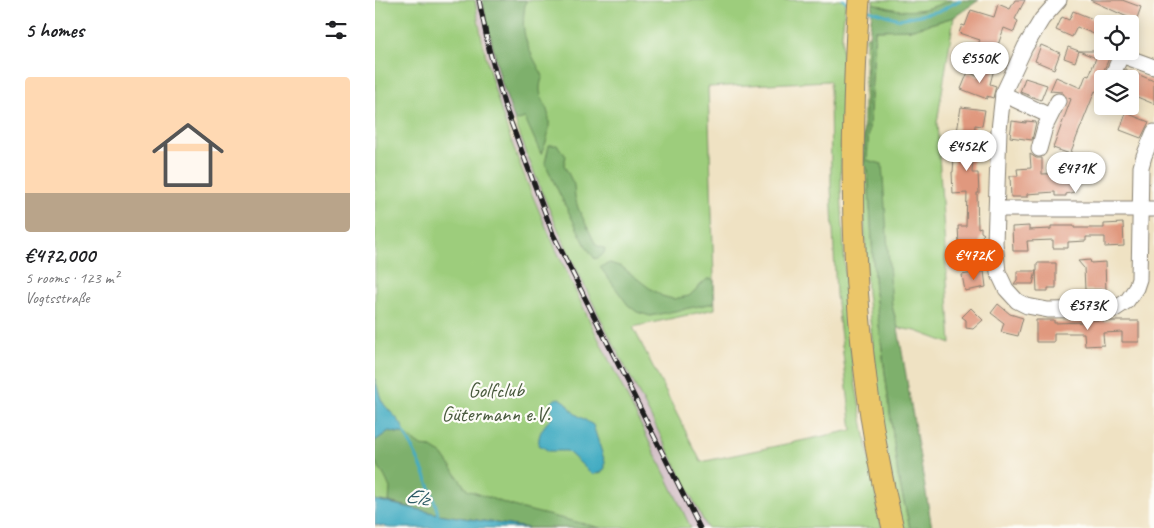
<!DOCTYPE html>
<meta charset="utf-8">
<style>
body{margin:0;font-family:Caveat,sans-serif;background:#f2f2f2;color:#202124;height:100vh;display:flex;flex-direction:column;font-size:19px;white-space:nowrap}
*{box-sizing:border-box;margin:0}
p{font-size:16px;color:#757577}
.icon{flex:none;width:28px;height:28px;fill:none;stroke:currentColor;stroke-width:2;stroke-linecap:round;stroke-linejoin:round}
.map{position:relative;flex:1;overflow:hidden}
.details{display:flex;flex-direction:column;background:#fff;width:375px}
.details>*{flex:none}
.buttons{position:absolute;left:719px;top:15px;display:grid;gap:10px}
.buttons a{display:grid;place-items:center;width:45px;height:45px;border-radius:5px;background:#fff;box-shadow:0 2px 12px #0003;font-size:25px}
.price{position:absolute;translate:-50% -42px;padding:0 11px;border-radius:18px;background:#fff;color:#222;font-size:16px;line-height:32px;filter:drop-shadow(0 1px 2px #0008)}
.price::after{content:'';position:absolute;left:50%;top:30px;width:15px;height:11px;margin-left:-8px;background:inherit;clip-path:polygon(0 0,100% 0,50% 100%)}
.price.current{background:#ea580c;color:#fff}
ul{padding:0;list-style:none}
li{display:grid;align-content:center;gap:10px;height:265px;padding:0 25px}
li+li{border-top:1px solid #e0e0e0}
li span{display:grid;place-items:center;height:155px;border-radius:5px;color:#555}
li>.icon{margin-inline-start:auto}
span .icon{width:90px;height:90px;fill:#fffc;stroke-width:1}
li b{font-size:21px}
h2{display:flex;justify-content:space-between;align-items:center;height:60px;padding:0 25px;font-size:21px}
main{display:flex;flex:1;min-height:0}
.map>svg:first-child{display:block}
.industrial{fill:#d2bec5}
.green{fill:#9dcd7c;stroke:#5c744c;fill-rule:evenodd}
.forest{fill:#7eb06c;stroke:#4d6644}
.water{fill:#43acc2;stroke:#30646f}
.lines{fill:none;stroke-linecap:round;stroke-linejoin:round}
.stream{stroke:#43acc2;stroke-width:3}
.building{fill:#e0987e}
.minor-casing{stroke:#867f70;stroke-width:17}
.highway-casing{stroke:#867f70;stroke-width:23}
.minor{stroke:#fff;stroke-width:15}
.highway{stroke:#ebc669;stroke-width:21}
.rail-casing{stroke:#1c1c1c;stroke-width:5}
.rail{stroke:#fdfcf7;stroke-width:3;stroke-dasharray:9;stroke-linecap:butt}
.labels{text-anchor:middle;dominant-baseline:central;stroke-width:4.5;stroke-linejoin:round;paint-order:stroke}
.park-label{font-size:21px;fill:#495a3e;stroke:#fdfcf7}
.water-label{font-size:22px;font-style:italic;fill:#2e5d67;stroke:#fdfcf7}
</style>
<main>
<section class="details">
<h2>5 homes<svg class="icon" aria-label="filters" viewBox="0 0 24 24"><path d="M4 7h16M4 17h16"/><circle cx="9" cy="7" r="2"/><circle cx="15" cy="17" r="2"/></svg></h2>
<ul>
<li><span style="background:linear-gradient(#ffd9b3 75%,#b9a48a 0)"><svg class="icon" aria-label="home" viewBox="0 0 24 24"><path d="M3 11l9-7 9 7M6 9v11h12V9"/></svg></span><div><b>€472,000</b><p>5 rooms · 123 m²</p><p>Vogtsstraße</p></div></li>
</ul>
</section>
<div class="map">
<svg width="779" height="528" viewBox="0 0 779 528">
<rect width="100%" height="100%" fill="#fdfcf7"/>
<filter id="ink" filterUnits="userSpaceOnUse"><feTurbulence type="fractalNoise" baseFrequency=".02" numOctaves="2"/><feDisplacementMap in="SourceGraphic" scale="10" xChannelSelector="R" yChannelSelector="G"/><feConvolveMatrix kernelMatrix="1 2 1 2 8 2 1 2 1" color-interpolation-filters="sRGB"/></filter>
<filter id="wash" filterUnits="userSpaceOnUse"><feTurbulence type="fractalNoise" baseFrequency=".0096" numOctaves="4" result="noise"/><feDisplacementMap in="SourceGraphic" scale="20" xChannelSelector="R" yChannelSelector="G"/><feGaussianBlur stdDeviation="1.12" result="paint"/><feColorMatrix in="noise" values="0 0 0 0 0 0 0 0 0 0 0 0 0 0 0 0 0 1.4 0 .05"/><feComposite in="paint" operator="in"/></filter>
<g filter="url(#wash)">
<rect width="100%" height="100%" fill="#efe2c3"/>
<!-- industrial -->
<g class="industrial">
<path d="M100,0h7l19,81 14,40 -9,4 -13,-42z"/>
<path d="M146,138l37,93 149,297h-16l-142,-293 -37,-95z"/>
</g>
<!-- green -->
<g class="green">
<path d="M0,0h100c17,118 70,228 121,334 32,65 64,129 95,194h-163l-153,-28z"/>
<path d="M107,0h364l-4,33 -1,155 5,103 7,79 29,158h-175c-83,-172 -188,-338 -225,-528zM453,81h2l1,105 5,109 16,135 -151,32 -68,-135 82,-18 -7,-222z"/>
<path d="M498,0h77c-28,13 -48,14 -77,3z"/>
<path d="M579,17l-17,106 14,221 -35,-13 -18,-3 -6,-22 -25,-146 8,-130 38,-1z"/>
<path d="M491,36h3l-5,125 4,10 7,122 23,183 12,52h-8l-20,-99 -15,-136 -5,-132z"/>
</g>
<!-- forest -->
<g class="forest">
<path d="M107,0h44c-7,35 1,46 17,76 -9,21 5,25 6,44 1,12 -3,24 -8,34l-16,-36 -10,3 -14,-40z"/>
<path d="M575,0h29l-25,17 -41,12 -38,1 -8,130 15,4 10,142 6,22 34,200h-22l-12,-52 -23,-183 -7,-122 -4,-10 5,-125 4,-33c29,11 49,10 77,-3z"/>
<path d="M174,145h8l9,11 -2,9 10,20 1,12 3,11 18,37 9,4c-1,6 -4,8 -10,10l-8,-11 -27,-53 -15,-32z"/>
<path d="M235,263l12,4 26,20 14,9 11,3 16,-3 18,-17h7v24l-64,13 -13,-4 -9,-7 -28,-38z"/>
<path d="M14,431l7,2 9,1 16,12 9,1 13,8 24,35 52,18 82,20h-73l-90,-14 -49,-12 1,-14 -5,-11 -10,-16v-20z"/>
</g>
<!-- water -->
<g class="water">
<path d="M0,378c2,7 4,16 7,23 6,11 21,19 23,33l-16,-3 -14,10z"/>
<path d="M184,398l7,4 8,11 19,12 12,37v6l-4,5 -9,1 -25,-23h-18l-10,-6c-2,-12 6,-20 13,-28l-1,-14 4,-4z"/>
<path d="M0,500l63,14 90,14h-138l-15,-3z"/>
</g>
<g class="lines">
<!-- stream -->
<g class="stream">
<path d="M468,0l8,4"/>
<path d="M491,9l33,10 41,-8 20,-11"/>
<path d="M30,434c14,26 26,51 33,80"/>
</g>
</g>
<g id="blocks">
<!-- building -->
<g class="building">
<path d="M640,0h10l-10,19 3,2 -4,11 -10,-4 -6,17 2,1 -6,17 -18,-7 4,-9 -3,-1 3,-6 -21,-7 3,-8 3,1 6,-16 23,7 4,-13 12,5z"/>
<path d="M715,0h32l19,7 -5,14z"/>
<path d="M698,11l30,12v28h9l-8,19 1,9h-2v7l-3,7 -5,-2 -25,63 -17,-6 18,-49 -5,-2 -4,-5 -12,-1 6,-14 25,11 5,-13 3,1 7,-18 -17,-7h16l6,-14 -24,-10 -5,10 -16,-7 6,-13 7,3z"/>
<path d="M666,45l19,8 -6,16 -19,-8z"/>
<path d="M693,47l11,4 -4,11 -11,-4z"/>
<path d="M610,65l9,4 -4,15 6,2 -3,12 -6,-2v3l-26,-10 7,-17 11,5z"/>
<path d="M750,69l29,12v23l-24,-10v-15h-9z"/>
<path d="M650,78l22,7 -6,15 -21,-8z"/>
<path d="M586,107l24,3 -3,16 -7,-1 -3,48h6l1,20h-2l1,35 3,-1v5l3,2 -4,4v7h-21l-1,-19h8l1,-33 -14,1 -1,-22h1l2,-29 -10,-1 1,-11 11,1z"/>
<path d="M751,113l23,9 -8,16 -21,-8z"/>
<path d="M637,121l14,2v-2l10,1 -4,18 -22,-3z"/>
<path d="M655,154l6,4h6v16l31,-1 1,6 4,4 -3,5 -1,4 -8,2v2h-11v-4l-28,2v3h-16l-1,-21h8l-1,-7 14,-1z"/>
<path d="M748,223l1,23 -19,1v-10h-19v4l-18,1v6h-15v-8l-26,1 1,10h-15l-1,-24 17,-1v4l22,-1v-3h23v2h30v-4z"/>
<path d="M715,260l1,3 14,-1 1,28h-21l-1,-22 -6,-7z"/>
<path d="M662,263h19v25h-8v3h-11l-1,-20 -3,13h-19l3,-4v-9h20z"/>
<path d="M609,271l2,16 -21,4 -3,-16z"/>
<path d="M623,304l12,10 13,4 -5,18 -17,-4 3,-9 -13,-10z"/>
<path d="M596,308l12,12 -10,9 -7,-1v-8l-4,-3z"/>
<path d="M661,320h18v3l32,-1v-2h16l1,1h36v21h-17v-10l-19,1 1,12 -19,1 -1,-13h-30v9h-18z"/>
</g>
</g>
</g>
<g filter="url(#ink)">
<use href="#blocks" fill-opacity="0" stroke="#867f70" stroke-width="1"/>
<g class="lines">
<!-- minor casing -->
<g class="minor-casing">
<g id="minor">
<path d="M684,0l-17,19 -17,28 -22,47 -4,36 -4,113 3,29 8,17 11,12 10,5 21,4 67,-1 12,-8 9,-13 3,-9 2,-112 3,-11 10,-24"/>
<path d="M746,55l33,12"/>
<path d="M738,74l10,-23"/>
<path d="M628,94l47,22"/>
<path d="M664,149l6,-22 13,-26"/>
<path d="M622,209h157"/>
</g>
</g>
<!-- highway casing -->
<g class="highway-casing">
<path id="highway" d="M484,0c-3,37 -4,73 -5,110 -4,139 6,282 39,418"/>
</g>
<!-- minor -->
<use href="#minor" class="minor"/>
<!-- highway -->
<use href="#highway" class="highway"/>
<!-- rail casing -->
<g class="rail-casing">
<path id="rail" d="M104,0l10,49 15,55 49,130 147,294"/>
</g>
<!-- rail -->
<use href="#rail" class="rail"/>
</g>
</g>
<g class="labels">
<!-- park labels -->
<g class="park-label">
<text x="121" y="390">Golfclub<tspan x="121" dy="24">Gütermann e.V.</tspan></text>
</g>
<!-- water labels -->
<g class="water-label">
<text transform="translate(42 497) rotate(12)">Elz</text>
</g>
</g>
</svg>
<div class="buttons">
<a><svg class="icon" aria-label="locate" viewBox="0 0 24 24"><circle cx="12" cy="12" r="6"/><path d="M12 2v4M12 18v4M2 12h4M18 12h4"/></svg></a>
<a><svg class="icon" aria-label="layers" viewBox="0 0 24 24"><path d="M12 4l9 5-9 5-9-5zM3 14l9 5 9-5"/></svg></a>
</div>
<b class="price" style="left:605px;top:84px">€550K</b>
<b class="price" style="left:592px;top:172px">€452K</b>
<b class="price" style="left:701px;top:194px">€471K</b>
<b class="price current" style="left:599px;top:281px">€472K</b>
<b class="price" style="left:713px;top:331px">€573K</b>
</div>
</main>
